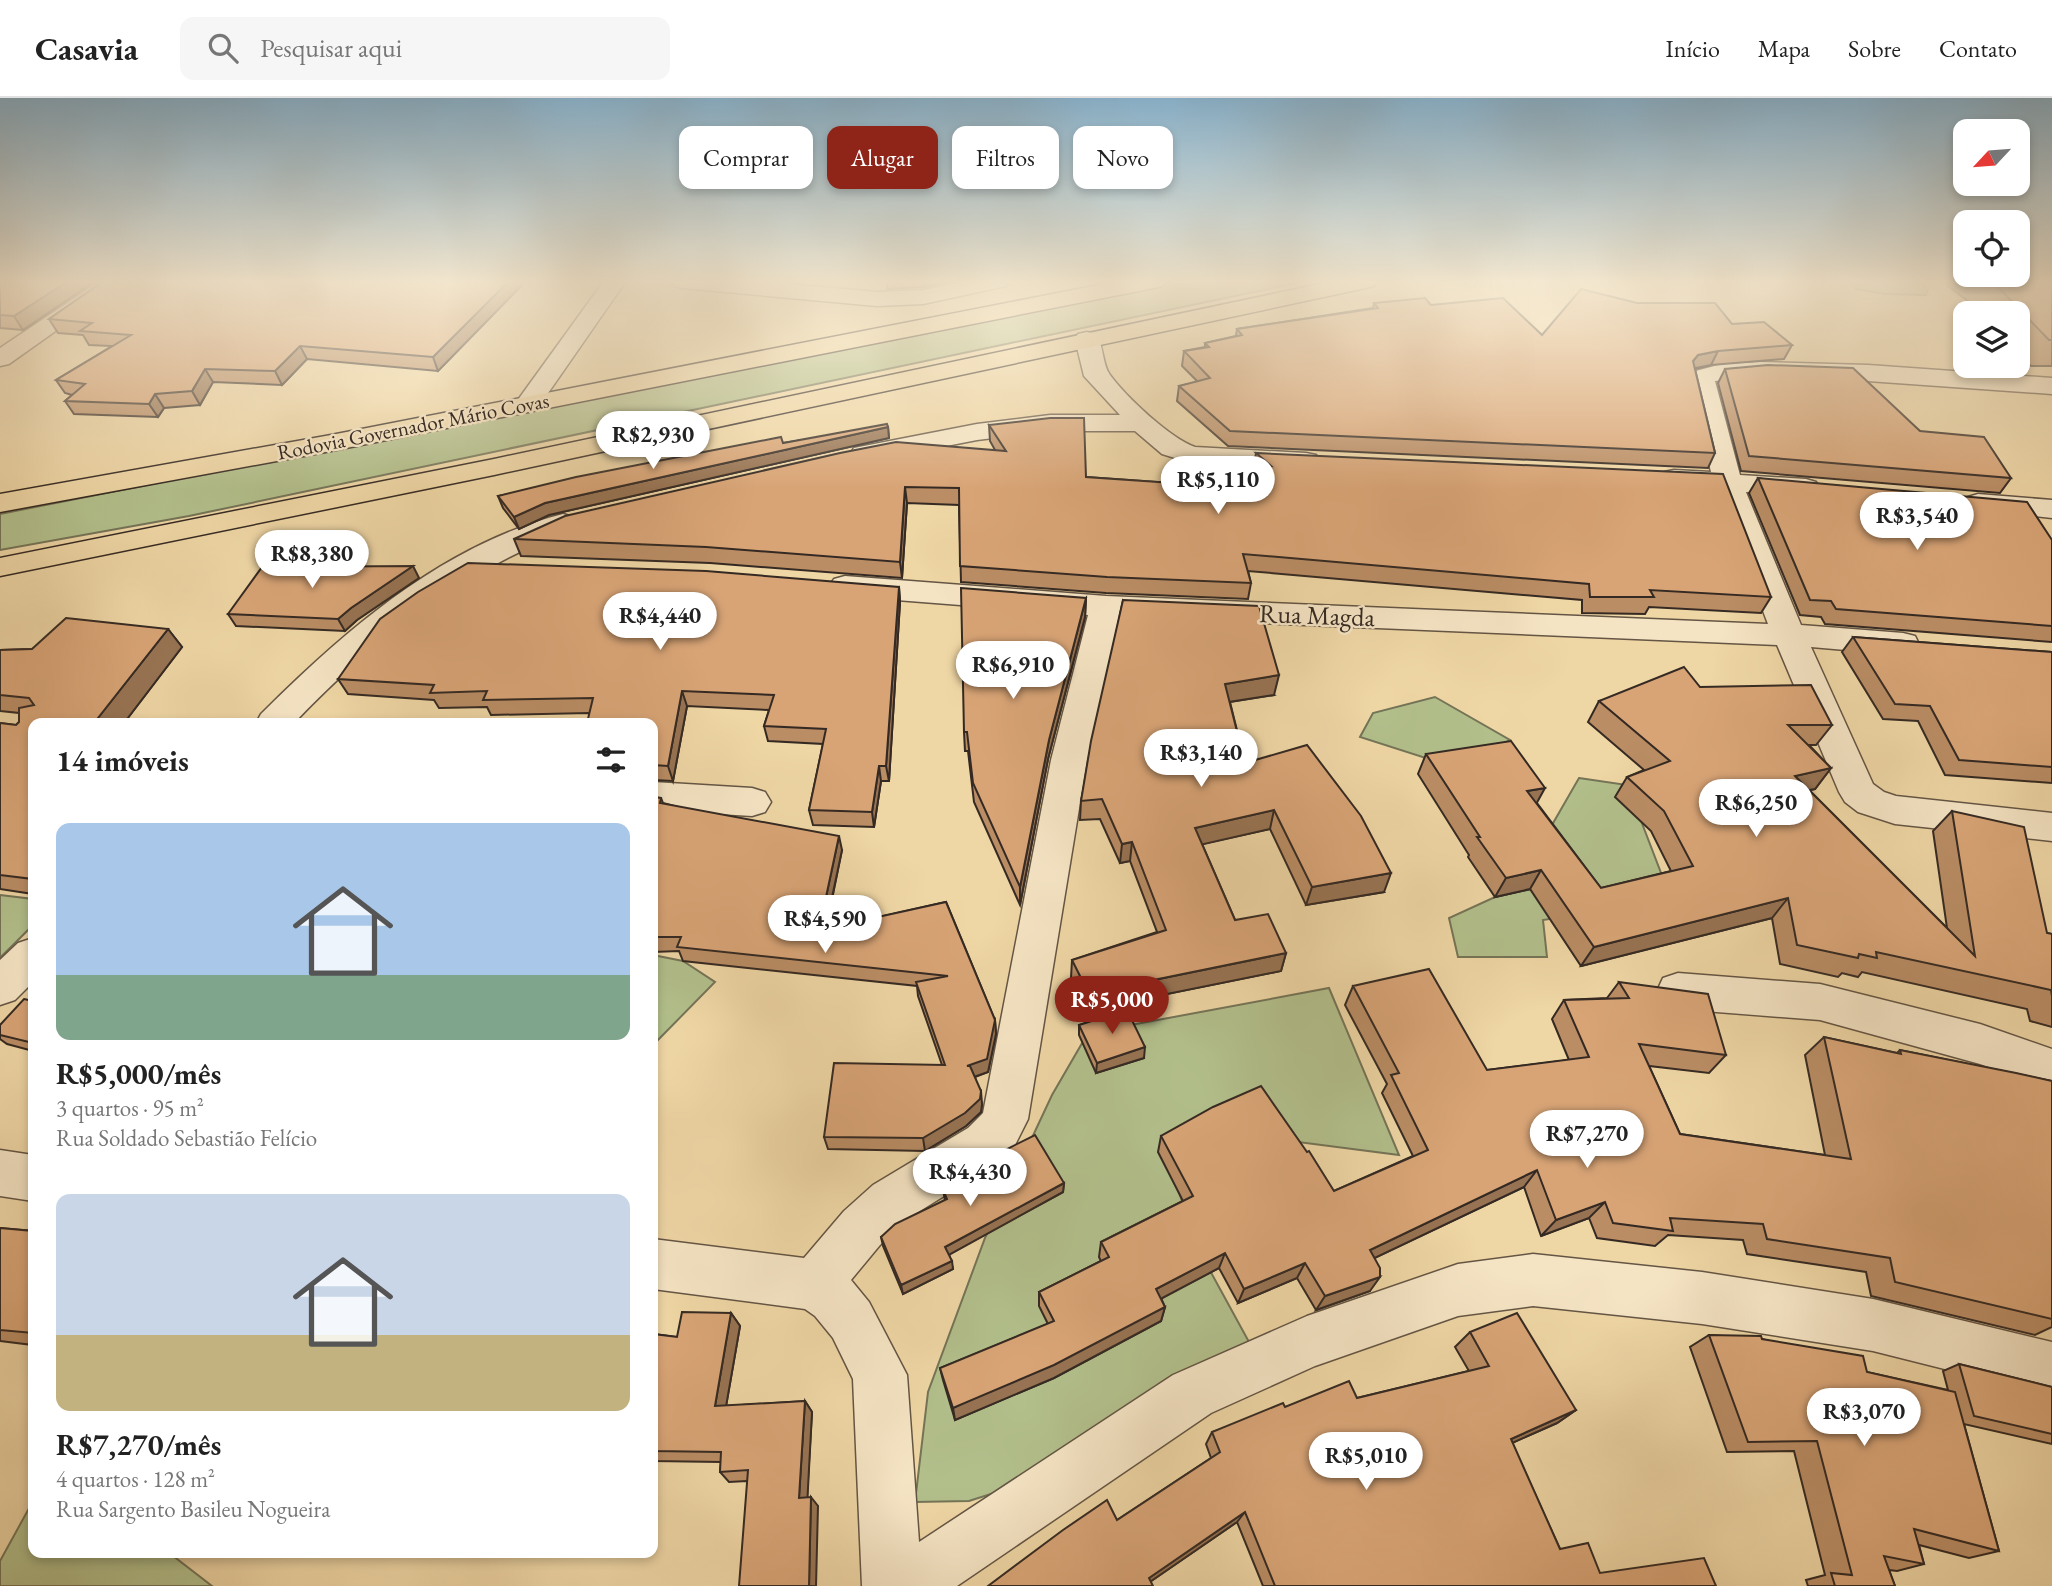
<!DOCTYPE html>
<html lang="pt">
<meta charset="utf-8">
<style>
body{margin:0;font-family:"EB Garamond",serif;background:#f6f6f6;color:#222;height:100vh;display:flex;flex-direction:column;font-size:26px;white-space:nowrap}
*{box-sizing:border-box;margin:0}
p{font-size:23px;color:#767676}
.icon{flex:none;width:38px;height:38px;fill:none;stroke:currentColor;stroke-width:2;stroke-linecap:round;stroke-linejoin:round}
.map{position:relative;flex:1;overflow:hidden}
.panel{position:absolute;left:28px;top:620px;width:630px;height:840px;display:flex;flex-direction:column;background:#fff;border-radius:14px;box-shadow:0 4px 10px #0003}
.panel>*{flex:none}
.banner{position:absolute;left:679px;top:28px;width:665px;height:63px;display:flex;gap:14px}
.needle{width:46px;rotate:244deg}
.fabs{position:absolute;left:1953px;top:21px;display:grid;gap:14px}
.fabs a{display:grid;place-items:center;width:77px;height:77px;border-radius:14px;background:#fff;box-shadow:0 4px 10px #0003;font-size:35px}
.price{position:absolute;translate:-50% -60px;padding:0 16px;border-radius:24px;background:#fff;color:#222;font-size:23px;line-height:46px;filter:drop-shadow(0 2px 4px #0008)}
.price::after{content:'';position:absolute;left:50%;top:42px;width:21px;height:16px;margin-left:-10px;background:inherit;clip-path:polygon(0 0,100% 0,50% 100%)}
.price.active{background:#8f2418;color:#fff}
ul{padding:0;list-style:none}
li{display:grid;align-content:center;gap:14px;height:371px;padding:0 28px}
li span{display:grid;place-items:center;height:217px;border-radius:14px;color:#555}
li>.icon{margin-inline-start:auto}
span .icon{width:126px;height:126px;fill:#fffc;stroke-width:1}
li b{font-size:30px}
h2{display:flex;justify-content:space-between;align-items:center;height:84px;padding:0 28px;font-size:30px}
.chip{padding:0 24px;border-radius:14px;background:#fff;box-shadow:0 4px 10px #0003;font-size:24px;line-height:63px}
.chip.active{background:#8f2418;color:#fff}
header{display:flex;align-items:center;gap:42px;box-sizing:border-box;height:98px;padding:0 35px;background:#fff;border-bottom:2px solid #e0e0e0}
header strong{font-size:33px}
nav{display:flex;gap:38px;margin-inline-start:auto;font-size:24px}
.search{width:490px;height:63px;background:#f6f6f6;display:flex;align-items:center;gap:18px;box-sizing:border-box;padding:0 24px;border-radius:14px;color:#767676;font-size:26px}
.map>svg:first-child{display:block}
.green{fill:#b2bf8b;stroke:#747457;stroke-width:2}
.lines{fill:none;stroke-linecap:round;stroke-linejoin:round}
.street-casing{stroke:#645544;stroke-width:3}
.highway-casing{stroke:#352a23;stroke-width:3}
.street{fill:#f5e4c4;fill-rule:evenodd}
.highway{fill:#efd6a5;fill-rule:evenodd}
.wall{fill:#ba8d65;stroke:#352a23;stroke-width:2}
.shaded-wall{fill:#977353;stroke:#352a23;stroke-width:2}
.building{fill:#d8a476;stroke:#352a23;stroke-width:2}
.labels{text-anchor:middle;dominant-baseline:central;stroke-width:5;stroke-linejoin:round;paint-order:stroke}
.far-street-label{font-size:21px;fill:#352a23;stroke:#f5e4c4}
.street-label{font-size:26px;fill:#352a23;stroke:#f5e4c4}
</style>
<header>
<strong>Casavia</strong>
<div class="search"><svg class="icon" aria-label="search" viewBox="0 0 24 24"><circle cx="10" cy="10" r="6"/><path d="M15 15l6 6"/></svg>Pesquisar aqui</div>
<nav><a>Início</a><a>Mapa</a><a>Sobre</a><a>Contato</a></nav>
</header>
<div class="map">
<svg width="2052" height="1488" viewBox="0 0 2052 1488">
<rect width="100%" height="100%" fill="#efd6a5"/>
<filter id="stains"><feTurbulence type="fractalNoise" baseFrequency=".00286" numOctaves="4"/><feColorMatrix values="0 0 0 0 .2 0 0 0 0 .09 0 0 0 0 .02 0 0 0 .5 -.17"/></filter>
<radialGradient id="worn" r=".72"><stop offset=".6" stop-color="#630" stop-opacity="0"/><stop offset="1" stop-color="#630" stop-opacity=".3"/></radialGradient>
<!-- green -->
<g class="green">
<path d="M1178,183h128l-1117,235 -189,34v-36z"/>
<path d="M1850,183h65l13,8 -2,6 -40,-1 -30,-5z"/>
<path d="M1435,599l75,43 -53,28 -97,-31 13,-24z"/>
<path d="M1579,680l55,8 1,19 36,94 -128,21 4,37h-89l-9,-39 46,-21 73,-16 -16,-56z"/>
<path d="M0,797l33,4v26l-33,33z"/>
<path d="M653,857l30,6 32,21 -62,63z"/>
<path d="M1329,890l70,167 -124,-16 -110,15 37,102 47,86 -158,120 -122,39 -54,1 13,-110 57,-154 67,-143 36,-62z"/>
<path d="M33,1403v51h135l44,34h-212v-25z"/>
</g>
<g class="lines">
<!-- street casing -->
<g class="street-casing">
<g id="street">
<path d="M100,183h26l-117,83 -9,2v-18z"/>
<path d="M604,183h22l-89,128 -9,3 -9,-3 -4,-5z"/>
<path d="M671,183h85l121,11 46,-2 43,-9h43l-3,5 -83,18 -46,2 -195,-18 -8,-2z"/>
<path d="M1087,234l9,2c8,12 6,30 14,41 16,22 60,63 85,72l111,6 10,2 4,6 -4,6 -10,2 -115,-6 -29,-9 -27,-23h-85l-73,9 -113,22 -10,-2 -4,-6 4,-6 10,-2 113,-22 73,-9h70l-36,-39 -9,-37 3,-5z"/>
<path d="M1761,264l107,3 184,13v16l-241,-17 -50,-1 -46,5 25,94 66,4 10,3 4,6 -4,6 -10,3 -60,-5 55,133 102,8 12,3 4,8 -4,8 -12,3 -92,-8 62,137 11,8 12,4 156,17v28l-157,-17 -37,-12 -13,-10 -6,-10 -62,-147 -658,-28 -32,143 -59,359 -15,30 -11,11 -95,59 -27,26 -29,35 18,22 38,73 12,167 254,-167 134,-59 151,-52 75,-10 169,18 171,27 179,43v54l-179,-45 -171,-27 -169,-18 -75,10 -143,50 -104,47 -254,173h-95l-9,-207 -20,-41 -18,-22 -10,-7 -152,-20v-50l151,19 40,-47 29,-26 95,-57 15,-15 68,-353 37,-145 -243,-19 -11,-3 -5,-7 5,-7 11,-3 261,20 662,28 -51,-134 -53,-6 -4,-6 4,-6 10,-2 37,2 -23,-95 4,-5 30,-8z"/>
<path d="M1978,396l74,6v18l-84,-9 -4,-6 4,-6z"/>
<path d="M563,416l10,3 5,6 -5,6c-112,43 -196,107 -279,194h-38l5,-9c84,-84 183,-170 302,-200z"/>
<path d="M653,684l99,6 13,4 6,10 -6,10 -13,4 -99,-6z"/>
<path d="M33,840v44l-18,18 -15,5v-45l18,-17z"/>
<path d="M1678,875l142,11 160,40 72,25v40l-72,-25 -160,-44 -142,-11 -15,-5 -6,-13 6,-13z"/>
<path d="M0,1052l33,5v46l-33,-5z"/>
</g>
</g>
<!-- highway casing -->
<g class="highway-casing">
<g id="highway">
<path d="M1119,183h46l-3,5 -8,2 -823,163 -331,61v-18l331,-59z"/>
<path d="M1334,183h43l-3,5 -8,2 -872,187 -494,101v-18l494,-99z"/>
</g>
</g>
<!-- street -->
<use href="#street" class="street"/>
<!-- highway -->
<use href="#highway" class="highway"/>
</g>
<!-- wall -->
<g class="wall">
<path d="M0,183h95l-72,49 -23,-2z"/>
<path d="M104,183h422l-88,90 -131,-12 -25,26 -69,-3 -13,23 -36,3 -6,9 -84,-3 -9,-13 7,-6 -7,-2 -9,-13 56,-34 -23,-1 -6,-10 -25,-2 -9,-14z"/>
<path d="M887,183h66l-30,6 -36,2z"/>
<path d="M1942,183h110v85h-21l-13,-14v-39h-35z"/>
<path d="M1374,205l57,2 111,30 95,-32 95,21 60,21 -8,14 -73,6 -16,4 20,84 -7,15 -480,-22 -51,-45 2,-15 19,-4 -16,-16 2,-15 21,-4v-4l31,-7 1,-7 136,-21z"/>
<path d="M1725,271l195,62 91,47 -11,15 -259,-22 -23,-88z"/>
<path d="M989,327l97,52 86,6 82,-18 2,-12 515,144 -10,16 -112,-6 -4,7 -63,-1v-13l-334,-29 3,12 -3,16 -142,-6 -145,-11 -2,-77 -52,-2 -5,75 -192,-15 -189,-7 -7,-17 481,-89 -5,-9z"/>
<path d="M888,329l1,11 -340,77 -30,14 -16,-21 -5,-12 285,-53z"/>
<path d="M1758,380l294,62v102l-227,-18 -4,-7 -21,-2 -51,-122z"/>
<path d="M419,480l-62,42 -12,11 -109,-5 -8,-12z"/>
<path d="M899,489l1,15 -11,179h-8l-7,46 -61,-2 -4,-15 14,-66 -55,-3 -4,-15 5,-16 -82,-4 -14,75 -20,-1v-57l-64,-10 -98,2 -4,-8 -48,1 -5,-8 -86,-6 -10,-15z"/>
<path d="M1086,500l-1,19 -37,142 -28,146 -46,-103 -6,-51h-3l-1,-19z"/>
<path d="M1123,502l151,95 -44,7 15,61 139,129 -78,13 -36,-76 -68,15 33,76 51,33 -5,18 -139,28 -1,8 -13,5 16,46 -48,15 -17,-38v-10l13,-4 -21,-43 1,-18 85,-28 -27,-71 -10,2 -20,-44 -20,1 1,-19z"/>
<path d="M168,531l14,18 -58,76h-91v171l-33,-5v-166l16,2 3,-3v-9l-19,-2v-61l32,-1z"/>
<path d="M1853,539l199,15v131l-107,-8 -27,-54 -35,-2 -41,-67z"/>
<path d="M1700,589l132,38 -16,20h-7l22,23 -16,21 -6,1 138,138 -14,-97 19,-20 95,122 5,1v93l-22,-6 -3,-12 -165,-37 -4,5 -16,-4 -4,4 -58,-13 -8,-46 -191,48 -51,-77 -35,8 -27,-40 1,-2 -51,-81 8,-20 111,49 64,85 70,-17 -20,-40 -36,-34 12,-20 17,-7 -56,-48 11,-21z"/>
<path d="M653,699l8,1 2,5 179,47 -16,79 120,-27 49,118 1,14 -8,38 -13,5 7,27 -1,8 -15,14 -41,25 -97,-2 -4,-12 118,-72 -24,-69 -1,-10 -234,-25 -4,-10 -26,1z"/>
<path d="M1619,884l107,73 -17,18 -60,-7 31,68 145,21 -20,-100 19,-18 73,16 3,-3 152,31v246l-17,8 -164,-39 -5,-24 -119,-18 -4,-14 -75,-5 -13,11 -58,-8 -8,-20 -48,18 -17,-49 -150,71 -4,33 -54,19 -19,-32 -59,25 -19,-35 -58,30 4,9 -4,14 -107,57 -99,42 -12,-40 -3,-12 108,-44 -9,-18v-14l62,-31 -2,-4 2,-15 82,-41 -25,-49 3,-16 173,55 79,-35 -31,-63 5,-9 -42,-79 8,-19 134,84 82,-10 -17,-41 12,-19 43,-2z"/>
<path d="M33,903v50l-26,-7 -7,-5v-14z"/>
<path d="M1064,1085l-1,9 -114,62 4,15 -50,25 -20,-48 -2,-9 64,-37 -2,-10z"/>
<path d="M0,1130l33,3v114l-33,-4z"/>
<path d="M731,1215l9,13 -14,80 79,-5 7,11 -5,86 11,8 -71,-25 -18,1 -9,-10 1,-10 -68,-1v-127l24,3z"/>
<path d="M1470,1234l106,78 -19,13 -45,20 48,106 40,24 116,13h-453l-26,-64 -86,59 -34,-61 94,-62 -5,-14 6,-12 73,-25 72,-9 112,-27 -14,-24z"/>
<path d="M1709,1237l53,4 105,33 81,18 -5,-19 16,-7 93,23v57l-88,-20 35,127 -30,7 -50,-13 5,19 -27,7 -8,-1 6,16h-87l-2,-6 19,-5 -31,-124 -67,1 -37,-105z"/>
</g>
<!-- shaded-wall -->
<g class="shaded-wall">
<path d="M68,183h27l-72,49 -9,-14z"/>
<path d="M509,183h17l-88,90 -5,-14z"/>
<path d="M922,183h31l-30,6z"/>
<path d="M300,248l7,13 -25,26 -7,-14z"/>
<path d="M1718,253l-7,14 -20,4 2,-8 5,-6z"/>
<path d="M205,271l8,13 -13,23 -8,-14z"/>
<path d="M155,296l9,14 -6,9 -9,-13z"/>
<path d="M888,329l1,11 -340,77 -30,14 -5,-12 31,-14z"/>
<path d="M905,389l2,16 -5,75 -2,-16z"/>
<path d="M413,468l6,12 -62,42 -12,11 -7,-12 13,-11z"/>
<path d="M899,489l1,15 -11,179 -3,-15z"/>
<path d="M1086,500l-1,19 -37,142 -28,146v-18l29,-147z"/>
<path d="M168,531l14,18 -58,76h-30z"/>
<path d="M1279,577l-5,20 -52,8 3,-19z"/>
<path d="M682,593l5,15 -14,75 -5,-15z"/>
<path d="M879,668l2,15 -7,46 -2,-15z"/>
<path d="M1831,670l-16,21 -35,7 15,-20z"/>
<path d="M1545,690l-11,20 -7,-17z"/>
<path d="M1274,712l-4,19 -79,18 4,-19z"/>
<path d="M839,738l3,14 -20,95 -3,-15z"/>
<path d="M1132,744l-2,19 -10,2 2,-19z"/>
<path d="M1541,772l-11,19 -35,8 11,-19z"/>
<path d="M1391,775l-7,19 -78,13 6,-18z"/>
<path d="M1788,800l-16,20 -191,48 13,-19z"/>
<path d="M1286,855l-5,18 -139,28 -1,8 -47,16 1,-17 44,-23z"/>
<path d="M995,922l1,14 -8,38 -20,7 -1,-13z"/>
<path d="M1145,949l-1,11 -48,15 1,-10z"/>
<path d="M981,993l1,13 -1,8 -15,14 -41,25 -2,-13z"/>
<path d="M1537,1072l-13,17 -164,78 10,-15z"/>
<path d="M1064,1085l-1,9 -116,64 -2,-9z"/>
<path d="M1605,1104l-16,16 -48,18 15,-16z"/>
<path d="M1225,1155l-6,15 -66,35 3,-14z"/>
<path d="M952,1163l1,8 -50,25 -2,-9z"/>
<path d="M1305,1165l-8,15 -59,25 6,-14z"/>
<path d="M1380,1179l-10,14 -54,19 9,-14z"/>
<path d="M1165,1209l-4,14 -107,57 -99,42 -2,-12z"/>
<path d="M731,1215l9,13 -16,92 -9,-12z"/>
<path d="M805,1303l7,11 -5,95 -8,-9z"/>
<path d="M1576,1312l-19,13 -63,28 17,-12z"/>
<path d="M811,1399l7,9 -2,80h-7z"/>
<path d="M1245,1414l-8,10 -93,64 5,-8z"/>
</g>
<!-- building -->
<g class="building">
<path d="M0,183h68l-54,35 -14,-1z"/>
<path d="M104,183h405l-76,76 -133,-11 -25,25 -70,-2 -13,22 -37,3 -6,10 -84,-3 20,-17 -29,-4 75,-45 -51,-4 12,-8 -43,-4z"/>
<path d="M1990,183h62v59h-3l-51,-53z"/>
<path d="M1581,191l56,14h78l17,21 32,-2 28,23 -74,6 -20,4 -5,6 22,92 -485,-22 -51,-45 31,-8 -26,-27 25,-4 -4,-4 37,-8 -5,-6 141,-21 -4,-5 51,-5 6,7 72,-7 39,37z"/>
<path d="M1768,267l85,3 67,63 64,6 27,41 -262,-22 -24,-87z"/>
<path d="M1050,320h34l2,59 86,6 2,-24 97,7 -15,-13 467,21 48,123 -121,-7 4,7h-64l-1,-13 -346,-30 8,29 -144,-6 -147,-11 -1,-78 -54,-1 -5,75 -194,-15 -192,-8 51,-23 275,-63 56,-11 110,9 -17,-26z"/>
<path d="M887,326l1,3 -343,76 -31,14 -16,-21 78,-19 205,-40 2,6z"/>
<path d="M1758,380l269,24 25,38v86l-216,-17 -5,-8 -21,-1z"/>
<path d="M468,465l238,8 193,16 -13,179h-7l-7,46 -63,-2 17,-81 -62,-3 10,-31 -92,-4 -14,75 -15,-1v-42h-66l6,-25 -110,2 4,-9 -57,2 4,-8 -96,-6 42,-60 38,-27z"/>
<path d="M413,468l-62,42 -13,11 -110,-5 34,-47z"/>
<path d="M961,490l125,10 -37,142 -29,147 -47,-104 -6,-51h-3z"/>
<path d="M1123,502l136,6 20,69 -54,9 20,79 62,-18 54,71 30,57 -79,14 -38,-77 -79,18 40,92 33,-6 18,39 -147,30 4,7 -48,16 -23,-46 94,-30 -34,-88 -10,2 -20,-45 -21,2 10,-60z"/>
<path d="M66,520l102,11 -74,94h-61v156l-33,-4v-152l16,2 3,-3v-14l15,-3 -5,-7 -29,-3v-45l32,-1z"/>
<path d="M1853,539l199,15v115l-93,-7 -29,-54 -35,-2z"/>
<path d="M1684,569l16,20 111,-2 21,40h-44l43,43 -36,8 180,180 -23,-145 72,16 23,106 5,1v62l-1,-6 -175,-38 1,6 -18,-4 -1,4 -61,-13 -9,-47 -194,49 -53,-77 -35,8 -29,-41h3l-54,-83 85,-13 34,47 -18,3 74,97 92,-22 -29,-55 -37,-34 43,-16 -71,-60z"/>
<path d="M653,699l8,1 -1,5 179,33 -20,94 127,-28 49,118 -8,39 -20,7h3l11,25 -1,8 -15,14 -42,25 -99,-1 10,-74 111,2 -29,-83 32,-6 -271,-29 4,-10h-28z"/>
<path d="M1429,871l58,101 102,-13 -25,-57 65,-2 -10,-16 89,12 18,61 -87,-11 41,90 171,25 -27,-122 77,17 -1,-4 116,23 36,8v238l-157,-37 -5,-24 -123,-19 -4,-15 -93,-6 3,13 -60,-8 -8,-21 -49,18 -19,-50 -167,80 10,18v9l-55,19 -20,-33 -61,26 -19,-36 -69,36 9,18 -111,58 -101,43 -13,-40 114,-47 -15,-29 70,-35 -8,-15 92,-46 -32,-60 52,-29 48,-21 46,66 2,-1 25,40 94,-41 -37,-75 8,-2 -46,-87z"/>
<path d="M24,901l9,2v42l-33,-8v-10z"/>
<path d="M1127,912l18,37 -48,16 -18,-38z"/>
<path d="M1035,1037l29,48 -119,64 7,14 -51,24 -20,-48 14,-13 52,-25 -4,-9 64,-41z"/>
<path d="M0,1130l33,3v102l-33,-3z"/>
<path d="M682,1214l49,1 -16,93 90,-5 -6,97 12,-1 -2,89h-70l9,-116 -28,2 1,-20 -68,-1v-117l24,3z"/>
<path d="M1517,1215l59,97 -65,29 49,110 28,-6 12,30 104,-15 12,28h-441l-30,-74 -96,66 4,8h-165l75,-56 44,-30 10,20 103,-68 -8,-20 71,-29 2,4 64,-26 8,17 132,-32 -19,-34z"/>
<path d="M1709,1237l52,1 1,3 101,17 4,16 88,20 44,159 -85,-22 10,35 -40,-8 11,30h-60l-4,-13 21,2 -35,-134 -69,1z"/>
<path d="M1959,1266l93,23v47l-78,-18z"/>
</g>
<!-- sky -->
<linearGradient id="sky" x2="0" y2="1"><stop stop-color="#89b5d1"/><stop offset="0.47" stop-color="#f8edd6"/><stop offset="1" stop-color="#f8edd6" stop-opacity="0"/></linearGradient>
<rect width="2052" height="391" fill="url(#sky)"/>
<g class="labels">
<!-- far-street labels -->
<g class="far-street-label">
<text transform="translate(413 328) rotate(-11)">Rodovia Governador Mário Covas</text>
</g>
<!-- street labels -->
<g class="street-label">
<text transform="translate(1317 517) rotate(2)">Rua Magda</text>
</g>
</g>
<rect width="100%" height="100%" filter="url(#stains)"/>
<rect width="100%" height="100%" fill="url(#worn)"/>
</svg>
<div class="fabs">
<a><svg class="needle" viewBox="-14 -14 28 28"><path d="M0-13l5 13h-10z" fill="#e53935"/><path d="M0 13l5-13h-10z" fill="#767676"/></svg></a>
<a><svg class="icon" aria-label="locate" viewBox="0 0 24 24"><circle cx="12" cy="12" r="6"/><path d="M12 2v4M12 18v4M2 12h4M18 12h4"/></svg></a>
<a><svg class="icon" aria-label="layers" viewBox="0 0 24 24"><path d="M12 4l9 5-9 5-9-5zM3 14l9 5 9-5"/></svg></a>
</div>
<b class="price" style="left:653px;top:373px">R$2,930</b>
<b class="price" style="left:1218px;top:418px">R$5,110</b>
<b class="price" style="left:1917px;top:454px">R$3,540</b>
<b class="price" style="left:312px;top:492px">R$8,380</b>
<b class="price" style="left:660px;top:554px">R$4,440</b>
<b class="price" style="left:1013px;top:603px">R$6,910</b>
<b class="price" style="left:1201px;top:691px">R$3,140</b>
<b class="price" style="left:1756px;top:741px">R$6,250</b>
<b class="price" style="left:825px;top:857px">R$4,590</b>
<b class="price active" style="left:1112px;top:938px">R$5,000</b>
<b class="price" style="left:1587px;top:1072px">R$7,270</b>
<b class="price" style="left:970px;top:1110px">R$4,430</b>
<b class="price" style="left:1864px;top:1350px">R$3,070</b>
<b class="price" style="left:1366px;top:1394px">R$5,010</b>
<div class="banner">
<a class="chip">Comprar</a>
<a class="chip active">Alugar</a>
<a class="chip">Filtros</a>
<a class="chip">Novo</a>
</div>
<section class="panel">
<h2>14 imóveis<svg class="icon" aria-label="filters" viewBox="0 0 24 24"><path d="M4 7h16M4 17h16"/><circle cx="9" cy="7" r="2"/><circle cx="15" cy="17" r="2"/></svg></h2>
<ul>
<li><span style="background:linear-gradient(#a9c7e8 70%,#7fa58c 0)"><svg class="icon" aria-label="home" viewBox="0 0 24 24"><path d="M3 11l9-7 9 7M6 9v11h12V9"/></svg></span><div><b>R$5,000/mês</b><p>3 quartos · 95 m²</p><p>Rua Soldado Sebastião Felício</p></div></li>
<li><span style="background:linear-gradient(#c9d6e8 65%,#c2b280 0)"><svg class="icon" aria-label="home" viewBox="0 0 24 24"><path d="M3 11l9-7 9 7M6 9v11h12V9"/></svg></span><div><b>R$7,270/mês</b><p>4 quartos · 128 m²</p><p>Rua Sargento Basileu Nogueira</p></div></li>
</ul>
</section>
</div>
